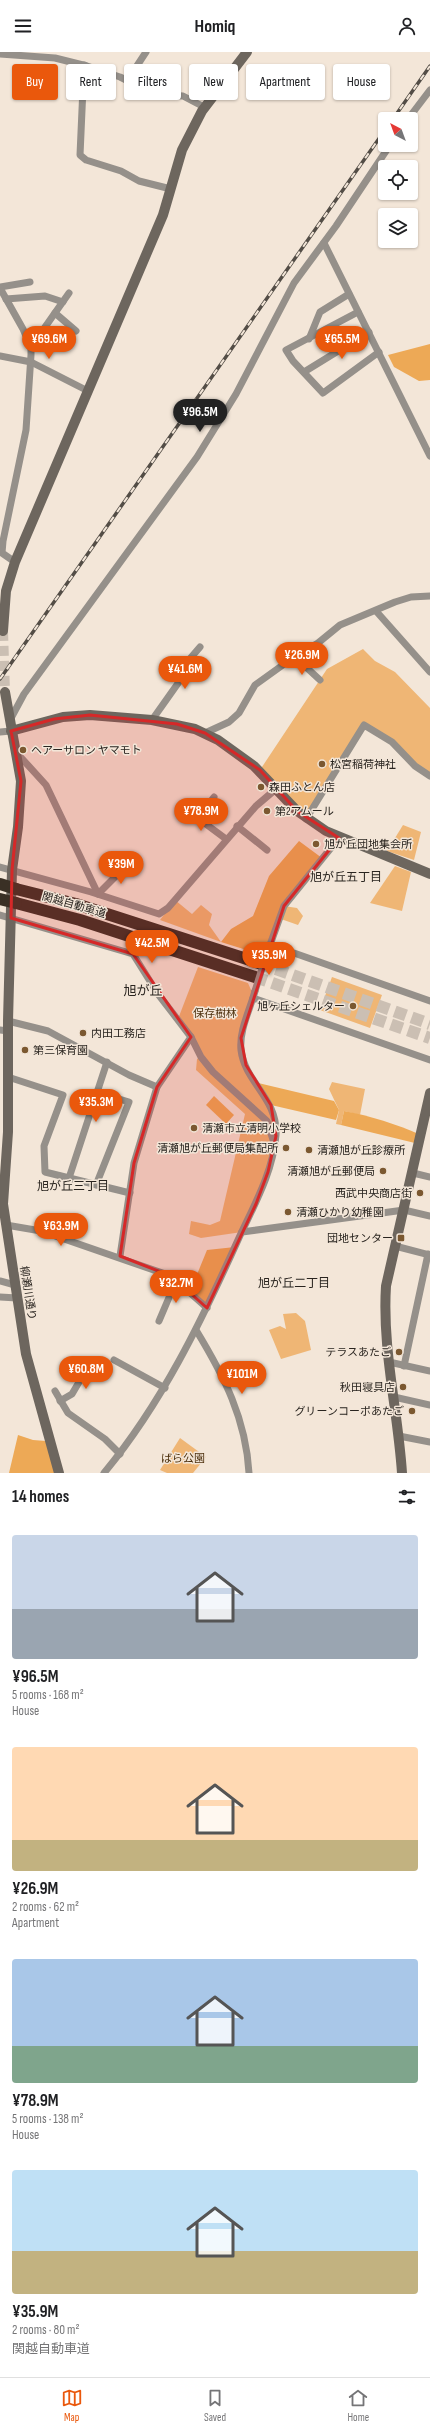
<!DOCTYPE html>
<meta charset="utf-8">
<style>
body{margin:0;font-family:"Sofia Sans Condensed","Noto Sans JP",sans-serif;background:#f2f2f2;color:#202124;height:100vh;display:flex;flex-direction:column;font-size:15px;white-space:nowrap}
*{box-sizing:border-box;margin:0}
p{font-size:13px;color:#757577}
.icon{flex:none;width:22px;height:22px;fill:none;stroke:currentColor;stroke-width:2;stroke-linecap:round;stroke-linejoin:round}
.map{position:relative;height:1421px;overflow:hidden}
.side{display:flex;flex-direction:column;background:#fff;flex:1}
.side>*{flex:none}
.hud{position:absolute;left:12px;top:12px;width:406px;height:36px;display:flex;gap:8px}
.needle{width:26px;rotate:319deg}
.buttons{position:absolute;left:378px;top:60px;display:grid;gap:8px}
.buttons a{display:grid;place-items:center;width:40px;height:40px;border-radius:4px;background:#fff;box-shadow:0 1px 3px #0004;font-size:20px}
.price{position:absolute;translate:-50% -34px;padding:0 9px;border-radius:14px;background:#ea580c;color:#fff;font-size:13px;line-height:26px;filter:drop-shadow(0 1px 2px #0008)}
.price::after{content:'';position:absolute;left:50%;top:24px;width:12px;height:9px;margin-left:-6px;background:inherit;clip-path:polygon(0 0,100% 0,50% 100%)}
.price.active{background:#222;color:#fff}
ul{padding:0;list-style:none}
li{display:grid;align-content:center;gap:8px;height:212px;padding:0 12px}
li span{display:grid;place-items:center;height:124px;border-radius:4px;color:#555}
li>.icon{margin-inline-start:auto}
span .icon{width:72px;height:72px;fill:#fffc;stroke-width:1}
li b{font-size:17px}
h2{display:flex;justify-content:space-between;align-items:center;height:48px;padding:0 12px;font-size:17px}
.pill{padding:0 14px;border-radius:4px;background:#fff;box-shadow:0 1px 3px #0004;font-size:14px;line-height:36px}
.pill.active{background:#ea580c;color:#fff}
header{display:flex;justify-content:space-between;align-items:center;height:52px;padding:0 12px;background:#fff;font-size:18px;font-weight:700}
.tabs{display:flex;justify-content:space-around;align-items:center;height:56px;border-top:1px solid #e0e0e0;background:#fff;font-size:11px;color:#757577}
.tabs a{display:grid;justify-items:center;gap:2px}
.tabs .active{color:#ea580c}
.map>svg:first-child{display:block}
.green{fill:#efb675}
.forest{fill:#eda956}
.water{fill:#efaa57}
.lines{fill:none;stroke-linecap:round;stroke-linejoin:round}
.secondary-tunnel{stroke:#cbbfb3;stroke-width:10;stroke-dasharray:10 5;stroke-linecap:butt}
.highway-tunnel{stroke:#cbbfb3;stroke-width:12;stroke-dasharray:12 6;stroke-linecap:butt}
.street{stroke:#95908a;stroke-width:7}
.secondary{stroke:#6d665e;stroke-width:10}
.highway{stroke:#3a3025;stroke-width:12}
.rail-casing{stroke:#534d46;stroke-width:3.5}
.rail{stroke:#f3e6d8;stroke-width:2;stroke-dasharray:6;stroke-linecap:butt}
.street-bridge{stroke:#95908a;stroke-width:7}
.highway-bridge{stroke:#3a3025;stroke-width:12}
.marked{fill:#d62828;fill-opacity:0.2;stroke:#d62828;stroke-width:3;stroke-linejoin:round}
.poi-dot{fill:#7b5830;stroke:#f3e6d8;stroke-width:1.5}
.labels{text-anchor:middle;dominant-baseline:central;stroke-width:3;stroke-linejoin:round;paint-order:stroke}
.poi-label{font-size:11px;fill:#29241f;stroke:#f3e6d8;text-anchor:start}
.street-label{font-size:11px;fill:#29241f;stroke:#f3e6d8}
.park-label{font-size:11px;fill:#4d310e;stroke:#f3e6d8}
.neighbourhood-label{font-size:12px;fill:#29241f;stroke:#f3e6d8}
.quarter-label{font-size:13px;fill:#29241f;stroke:#f3e6d8}
</style>
<header><svg class="icon" aria-label="menu" viewBox="0 0 24 24"><path d="M4 6h16M4 12h16M4 18h16"/></svg>Homiq<svg class="icon" aria-label="person" viewBox="0 0 24 24"><circle cx="12" cy="8" r="4"/><path d="M4 21q1-7 8-7t8 7"/></svg></header>
<div class="map">
<svg width="430" height="1421" viewBox="0 0 430 1421">
<rect width="100%" height="100%" fill="#f3e6d8"/>
<!-- green -->
<g class="green">
<path d="M363,597l12,12 20,11 35,36v68l-38,-34 -28,-17 -58,94 -46,-49 67,-101z"/>
<path d="M403,773l18,7 -7,28 -27,-9z"/>
<path d="M395,814l16,6 -9,39 -32,-8z"/>
<path d="M175,848l17,14 9,-9 11,9 -3,11 12,17 -61,-22z"/>
<path d="M284,854l13,2 6,8 -5,9 -20,-7z"/>
<path d="M198,915l50,16 3,7 4,1 -14,47v14l22,41 13,36 -8,43 -26,60 -41,6 -12,-4 2,-13 19,4 10,-4 25,-107 -49,-44 1,-11 3,-2 -22,-38z"/>
<path d="M332,925l50,18 -12,33 -50,-18z"/>
<path d="M332,1030l33,7 -5,26 -16,-4 -3,14 -5,-1 3,-14 -10,-21z"/>
<path d="M296,1261l9,8 6,29 -30,9 -12,-29 11,-4 6,3 -3,-15z"/>
<path d="M180,1386l26,19 -13,16h-26l-7,-3z"/>
</g>
<!-- forest -->
<g class="forest">
<path d="M430,292v36l-11,1 -25,-14 -6,-12z"/>
<path d="M299,789l23,17 -32,39 -24,59 -45,-14 10,-13 22,-13 16,-40z"/>
<path d="M254,1030l80,19 5,9 -3,10 -65,-15z"/>
<path d="M344,1059c27,5 52,13 77,24l-2,9 -78,-19z"/>
<path d="M235,1195l-28,61 -18,-14 18,-44z"/>
<path d="M18,1383l15,5 13,1 9,32h-46z"/>
</g>
<!-- water -->
<path class="water" d="M214,1044l20,19 -8,9 -20,-19z"/>
<g class="lines">
<!-- secondary-tunnel -->
<path class="secondary-tunnel" d="M3,579l2,61"/>
<!-- highway-tunnel -->
<g class="highway-tunnel">
<path d="M259,911l171,61"/>
<path d="M255,925l175,61"/>
</g>
<!-- street -->
<g class="street">
<path d="M0,2l55,4 32,8 33,11 35,17 28,2 21,11"/>
<path d="M84,13l-4,90 6,5 35,11 18,10 32,8"/>
<path d="M127,29l19,-29"/>
<path d="M408,67l22,-29"/>
<path d="M324,191l106,213"/>
<path d="M0,235l30,-5"/>
<path d="M0,236l23,41 8,18v8l-5,75 -23,111 -1,12 13,9"/>
<path d="M6,247l39,-3 18,6"/>
<path d="M358,260l-72,38 7,11 30,32 56,-41"/>
<path d="M55,261l21,18"/>
<path d="M309,287l11,-27 29,-18"/>
<path d="M31,295l38,-54"/>
<path d="M0,304l31,6 57,29"/>
<path d="M304,320l65,-40"/>
<path d="M376,559l54,61"/>
<path d="M295,605l25,23"/>
<path d="M10,668l14,-26 173,-237 39,-63 58,-111 42,-57 54,-81"/>
<path d="M152,668l34,-48 2,-11 12,-14"/>
<path d="M0,680l11,-1"/>
<path d="M205,681l24,-11 10,-9 16,-28 32,-23 31,-19 22,-18 55,-23 16,-5 19,-1"/>
<path d="M15,699l31,34 52,109 32,-32"/>
<path d="M187,758l39,29"/>
<path d="M198,766l16,-21"/>
<path d="M306,767l58,-94 28,17 23,24 15,10"/>
<path d="M237,774l30,24"/>
<path d="M0,815l91,25 68,22 9,-6 88,-102 20,-17"/>
<path d="M0,863l133,39 25,40 33,43 -34,50 -23,76 -14,93"/>
<path d="M269,894l25,7 136,48"/>
<path d="M266,904l18,-50 55,-68"/>
<path d="M253,946l177,62"/>
<path d="M8,969l40,10 81,44 28,12"/>
<path d="M0,978l8,1"/>
<path d="M191,985l10,20 12,15 54,49 7,22"/>
<path d="M8,1025l55,18 -19,51 1,26 85,21"/>
<path d="M96,1040l33,10 -33,83"/>
<path d="M413,1121l17,4"/>
<path d="M69,1126l38,-116"/>
<path d="M6,1173l35,6 130,45 36,32"/>
<path d="M242,1180l162,-22 26,6"/>
<path d="M395,1194l35,9"/>
<path d="M0,1229l15,4"/>
<path d="M0,1245l17,1"/>
<path d="M159,1269l17,-40"/>
<path d="M196,1278c28,46 50,89 53,143"/>
<path d="M114,1308l51,28"/>
<path d="M389,1310l41,9"/>
<path d="M404,1314l24,-112"/>
<path d="M55,1339l13,22 37,26 15,15"/>
<path d="M394,1345l36,8"/>
<path d="M60,1349l12,-7 20,-34"/>
<path d="M399,1384l31,6"/>
<path d="M104,1421c58,-70 97,-151 134,-233 15,-33 35,-67 38,-105 2,-37 -31,-52 -35,-85 -2,-20 9,-40 14,-59"/>
</g>
<!-- secondary -->
<g class="secondary">
<path d="M3,579l3,-40 9,-29 148,-347 19,-65 20,-39 45,-59"/>
<path d="M5,640l16,89 -3,46 -6,43 -4,151v111l-5,72 23,150 33,119"/>
<path d="M11,679l52,-14 27,-2 62,5 43,9 23,11 36,26 43,45 29,20 104,43"/>
<path d="M402,1421c-4,-62 -20,-124 -16,-187l44,-193"/>
</g>
<!-- highway -->
<g class="highway">
<path d="M16,837l60,15 183,59"/>
<path d="M16,851l64,17 175,57"/>
</g>
<!-- rail casing -->
<g class="rail-casing">
<g id="rail">
<path d="M393,67l37,-53"/>
<path d="M0,627l385,-549"/>
</g>
</g>
<!-- rail -->
<use href="#rail" class="rail"/>
<!-- street-bridge -->
<path class="street-bridge" d="M255,939l11,-35"/>
<!-- highway-bridge -->
<g class="highway-bridge">
<path d="M0,832l16,5"/>
<path d="M0,847l16,4"/>
</g>
</g>
<!-- marked area -->
<path class="marked" d="M90,663l87,9 28,9 55,37 37,41 42,27 -55,68 -43,132 5,27 25,40 5,31 -8,36 -12,32 -49,104 -36,-32 -51,-20 14,-93 23,-76 34,-50 -58,-83 -122,-36 1,-48 9,-89 -10,-50 43,-12z"/>
<!-- markers -->
<g class="poi-dot">
<circle cx="23" cy="698" r="4"/>
<circle cx="322" cy="712" r="4"/>
<circle cx="261" cy="735" r="4"/>
<circle cx="267" cy="759" r="4"/>
<circle cx="316" cy="792" r="4"/>
<circle cx="353" cy="954" r="4"/>
<circle cx="83" cy="981" r="4"/>
<circle cx="25" cy="998" r="4"/>
<circle cx="194" cy="1076" r="4"/>
<circle cx="286" cy="1096" r="4"/>
<circle cx="309" cy="1098" r="4"/>
<circle cx="383" cy="1119" r="4"/>
<circle cx="420" cy="1141" r="4"/>
<circle cx="288" cy="1160" r="4"/>
<rect x="397" y="1182" width="8" height="8" rx="2"/>
<circle cx="399" cy="1300" r="4"/>
<circle cx="403" cy="1335" r="4"/>
<circle cx="412" cy="1359" r="4"/>
</g>
<g class="labels">
<!-- poi labels -->
<g class="poi-label">
<text x="31" y="698">ヘアーサロン ヤマモト</text>
<text x="330" y="712">松宮稲荷神社</text>
<text x="269" y="735">森田ふとん店</text>
<text x="275" y="759">第2アムール</text>
<text x="324" y="792">旭が丘団地集会所</text>
<text x="345" y="954" text-anchor="end">旭ヶ丘シェルター</text>
<text x="91" y="981">内田工務店</text>
<text x="33" y="998">第三保育園</text>
<text x="202" y="1076">清瀬市立清明小学校</text>
<text x="278" y="1096" text-anchor="end">清瀬旭が丘郵便局集配所</text>
<text x="317" y="1098">清瀬旭が丘診療所</text>
<text x="375" y="1119" text-anchor="end">清瀬旭が丘郵便局</text>
<text x="412" y="1141" text-anchor="end">西武中央商店街</text>
<text x="296" y="1160">清瀬ひかり幼稚園</text>
<text x="393" y="1186" text-anchor="end">団地センター</text>
<text x="391" y="1300" text-anchor="end">テラスあたご</text>
<text x="395" y="1335" text-anchor="end">秋田寝具店</text>
<text x="404" y="1359" text-anchor="end">グリーンコーポあたご</text>
</g>
<!-- street labels -->
<g class="street-label">
<text transform="translate(74 853) rotate(16)">関越自動車道</text>
<text transform="translate(28 1241) rotate(81)">柳瀬川通り</text>
</g>
<!-- park labels -->
<g class="park-label">
<text x="215" y="961">保存樹林</text>
<text x="183" y="1406">ばら公園</text>
</g>
<!-- neighbourhood labels -->
<g class="neighbourhood-label">
<text x="346" y="825">旭が丘五丁目</text>
<text x="73" y="1134">旭が丘三丁目</text>
<text x="294" y="1231">旭が丘二丁目</text>
</g>
<!-- quarter labels -->
<g class="quarter-label">
<text x="143" y="939">旭が丘</text>
</g>
</g>
</svg>
<div class="buttons">
<a><svg class="needle" viewBox="-14 -14 28 28"><path d="M0-13l5 13h-10z" fill="#e53935"/><path d="M0 13l5-13h-10z" fill="#757577"/></svg></a>
<a><svg class="icon" aria-label="locate" viewBox="0 0 24 24"><circle cx="12" cy="12" r="6"/><path d="M12 2v4M12 18v4M2 12h4M18 12h4"/></svg></a>
<a><svg class="icon" aria-label="layers" viewBox="0 0 24 24"><path d="M12 4l9 5-9 5-9-5zM3 14l9 5 9-5"/></svg></a>
</div>
<b class="price" style="left:49px;top:308px">¥69.6M</b>
<b class="price" style="left:342px;top:308px">¥65.5M</b>
<b class="price active" style="left:200px;top:381px">¥96.5M</b>
<b class="price" style="left:302px;top:624px">¥26.9M</b>
<b class="price" style="left:185px;top:638px">¥41.6M</b>
<b class="price" style="left:201px;top:780px">¥78.9M</b>
<b class="price" style="left:121px;top:833px">¥39M</b>
<b class="price" style="left:152px;top:912px">¥42.5M</b>
<b class="price" style="left:269px;top:924px">¥35.9M</b>
<b class="price" style="left:96px;top:1071px">¥35.3M</b>
<b class="price" style="left:61px;top:1195px">¥63.9M</b>
<b class="price" style="left:176px;top:1252px">¥32.7M</b>
<b class="price" style="left:86px;top:1338px">¥60.8M</b>
<b class="price" style="left:242px;top:1343px">¥101M</b>
<div class="hud">
<a class="pill active">Buy</a>
<a class="pill">Rent</a>
<a class="pill">Filters</a>
<a class="pill">New</a>
<a class="pill">Apartment</a>
<a class="pill">House</a>
</div>
</div>
<section class="side">
<h2>14 homes<svg class="icon" aria-label="filters" viewBox="0 0 24 24"><path d="M4 7h16M4 17h16"/><circle cx="9" cy="7" r="2"/><circle cx="15" cy="17" r="2"/></svg></h2>
<ul>
<li><span style="background:linear-gradient(#c9d6e8 60%,#9aa5b1 0)"><svg class="icon" aria-label="home" viewBox="0 0 24 24"><path d="M3 11l9-7 9 7M6 9v11h12V9"/></svg></span><div><b>¥96.5M</b><p>5 rooms · 168 m²</p><p>House</p></div></li>
<li><span style="background:linear-gradient(#ffd9b3 75%,#c2b280 0)"><svg class="icon" aria-label="home" viewBox="0 0 24 24"><path d="M3 11l9-7 9 7M6 9v11h12V9"/></svg></span><div><b>¥26.9M</b><p>2 rooms · 62 m²</p><p>Apartment</p></div></li>
<li><span style="background:linear-gradient(#a9c7e8 70%,#7fa58c 0)"><svg class="icon" aria-label="home" viewBox="0 0 24 24"><path d="M3 11l9-7 9 7M6 9v11h12V9"/></svg></span><div><b>¥78.9M</b><p>5 rooms · 138 m²</p><p>House</p></div></li>
<li><span style="background:linear-gradient(#bfe0f5 65%,#c2b280 0)"><svg class="icon" aria-label="home" viewBox="0 0 24 24"><path d="M3 11l9-7 9 7M6 9v11h12V9"/></svg></span><div><b>¥35.9M</b><p>2 rooms · 80 m²</p><p>関越自動車道</p></div></li>
</ul>
</section>
<nav class="tabs">
<a class="active"><svg class="icon" aria-label="map" viewBox="0 0 24 24"><path d="M3 6l6-2 6 2 6-2v14l-6 2-6-2-6 2zM9 4v14M15 6v14"/></svg>Map</a>
<a><svg class="icon" aria-label="saved" viewBox="0 0 24 24"><path d="M7 4h10v16l-5-4-5 4z"/></svg>Saved</a>
<a><svg class="icon" aria-label="home" viewBox="0 0 24 24"><path d="M3 11l9-7 9 7M6 9v11h12V9"/></svg>Home</a>
</nav>
